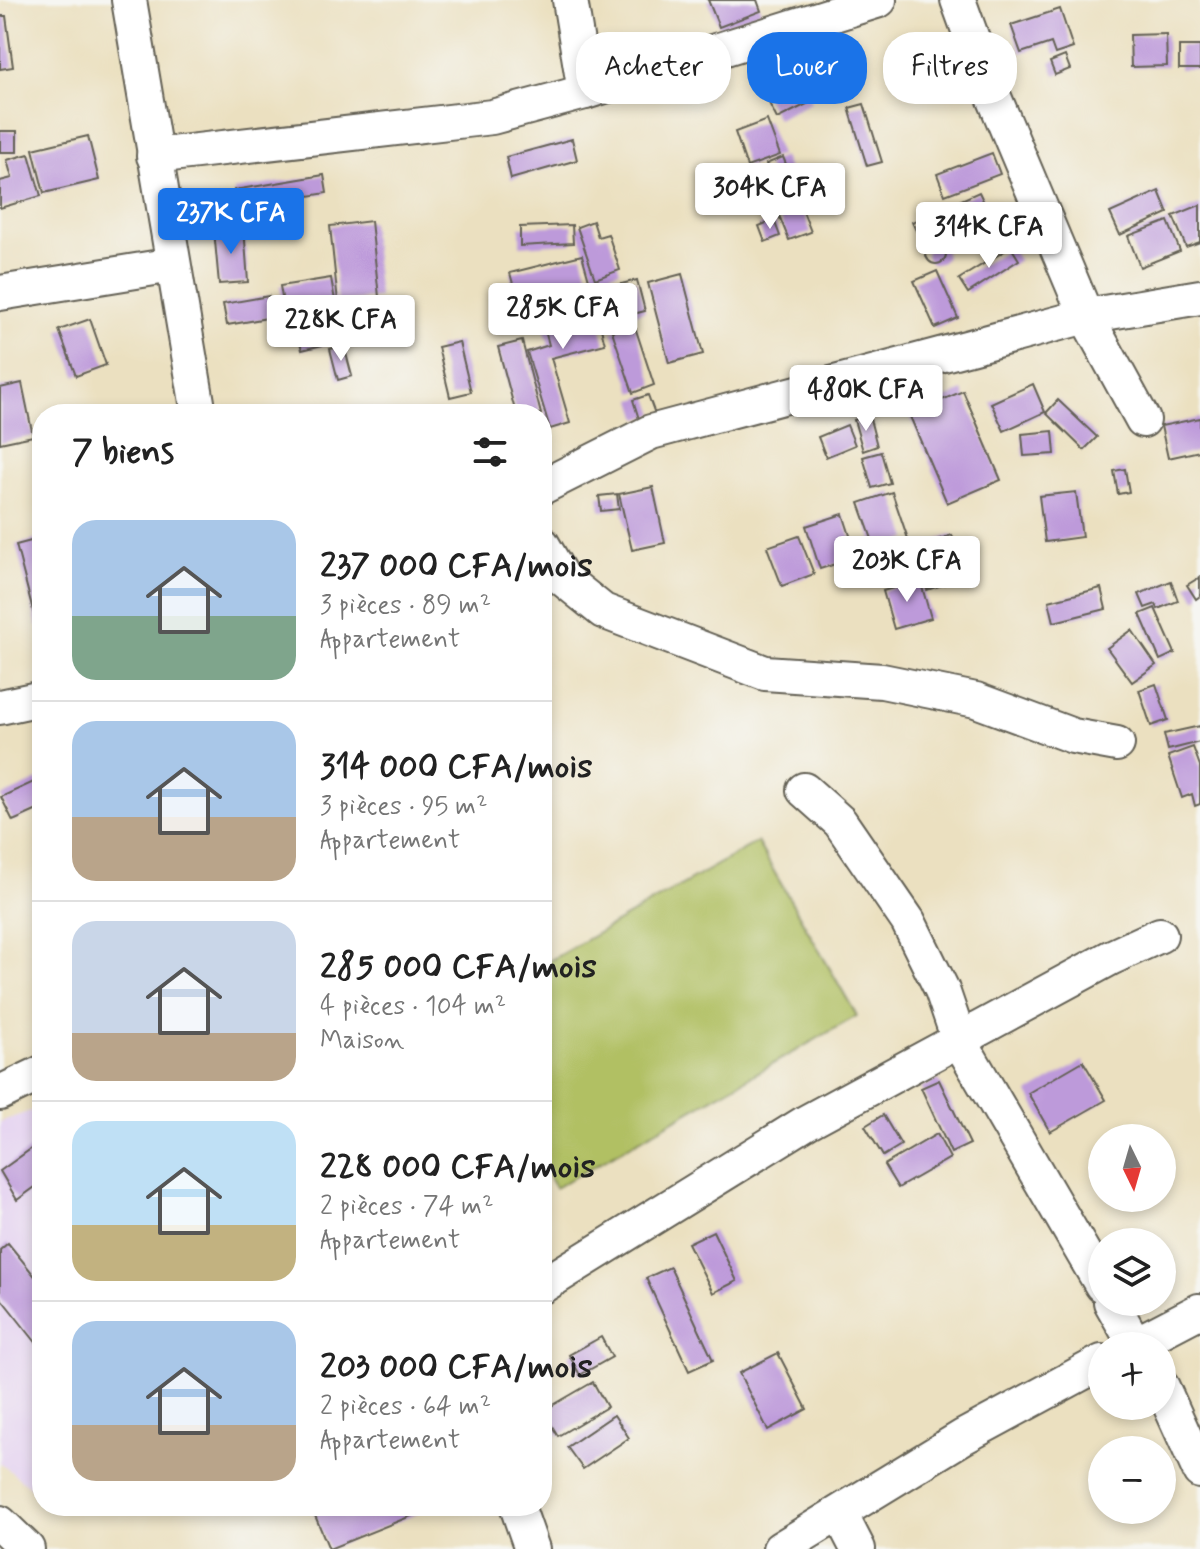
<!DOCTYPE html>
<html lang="fr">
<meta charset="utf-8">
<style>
body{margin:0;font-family:Mynerve,sans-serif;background:#f2f2f2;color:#222;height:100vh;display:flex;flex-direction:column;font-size:30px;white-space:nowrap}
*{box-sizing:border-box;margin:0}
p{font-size:26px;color:#767676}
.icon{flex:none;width:44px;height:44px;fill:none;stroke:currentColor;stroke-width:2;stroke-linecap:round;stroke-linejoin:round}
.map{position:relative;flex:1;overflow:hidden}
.panel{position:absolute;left:32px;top:404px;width:520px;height:1112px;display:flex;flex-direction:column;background:#fff;border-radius:32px;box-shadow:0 4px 12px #0003}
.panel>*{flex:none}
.hud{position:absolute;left:576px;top:32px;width:504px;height:72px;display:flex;gap:16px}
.needle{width:52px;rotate:175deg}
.controls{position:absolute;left:1088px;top:1124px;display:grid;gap:16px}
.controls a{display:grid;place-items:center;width:88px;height:88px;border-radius:50%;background:#fff;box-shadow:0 4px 12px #0003;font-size:40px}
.price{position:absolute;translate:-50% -68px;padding:0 18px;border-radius:8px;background:#fff;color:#222;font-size:26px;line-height:52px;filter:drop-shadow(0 2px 4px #0008)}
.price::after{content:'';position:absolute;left:50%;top:48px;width:24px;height:18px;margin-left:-12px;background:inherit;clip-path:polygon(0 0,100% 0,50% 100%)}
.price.selected{background:#1a73e8;color:#fff}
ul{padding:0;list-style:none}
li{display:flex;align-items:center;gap:24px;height:200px;padding:0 40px}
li+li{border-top:2px solid #e0e0e0}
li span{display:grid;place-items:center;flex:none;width:224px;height:160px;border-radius:24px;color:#555}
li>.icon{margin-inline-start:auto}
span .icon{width:96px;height:96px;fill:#fffc;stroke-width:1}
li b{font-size:34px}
h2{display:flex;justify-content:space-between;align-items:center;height:96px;padding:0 40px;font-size:34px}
.pill{padding:0 28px;border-radius:32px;background:#fff;box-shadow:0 4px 12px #0003;font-size:28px;line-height:72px}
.pill.selected{background:#1a73e8;color:#fff}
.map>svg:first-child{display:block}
.built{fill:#e5d3f1}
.green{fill:#b1c063;stroke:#666e40;stroke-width:2}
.building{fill:#bd9ada}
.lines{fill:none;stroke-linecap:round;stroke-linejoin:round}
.street-casing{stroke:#646155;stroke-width:38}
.street{stroke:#fff;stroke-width:34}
</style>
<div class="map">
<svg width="1200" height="1549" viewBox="0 0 1200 1549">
<rect width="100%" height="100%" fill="#f6f6f2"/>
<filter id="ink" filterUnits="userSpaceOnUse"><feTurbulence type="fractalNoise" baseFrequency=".0125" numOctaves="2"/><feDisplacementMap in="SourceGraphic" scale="16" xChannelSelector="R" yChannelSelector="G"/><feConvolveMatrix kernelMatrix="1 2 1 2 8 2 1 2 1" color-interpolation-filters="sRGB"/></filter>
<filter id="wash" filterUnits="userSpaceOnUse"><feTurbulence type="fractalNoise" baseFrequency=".006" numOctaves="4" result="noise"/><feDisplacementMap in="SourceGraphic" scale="32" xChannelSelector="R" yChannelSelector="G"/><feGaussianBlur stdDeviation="1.8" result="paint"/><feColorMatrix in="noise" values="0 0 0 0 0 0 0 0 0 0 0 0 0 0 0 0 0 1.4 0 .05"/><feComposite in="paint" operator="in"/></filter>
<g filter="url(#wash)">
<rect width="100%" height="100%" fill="#ebe0c0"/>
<!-- built -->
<path class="built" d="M42,1107v390l-42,-34v-341z"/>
<!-- green -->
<path class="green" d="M757,842l100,174 -302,172 -13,-22v-201z"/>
<g id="blocks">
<!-- building -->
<g class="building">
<path d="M708,0h49l4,11 -42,16z"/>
<path d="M1060,9l13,39 -18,6 -4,-11 -30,10 -10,-28z"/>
<path d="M0,16h6l7,51 -13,2z"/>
<path d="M1166,34l1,32 -36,1 -1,-32z"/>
<path d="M952,39l8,16 -15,8 -9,-16z"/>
<rect x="1179" y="46" width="21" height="23"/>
<path d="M1065,56l5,13 -15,6 -5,-13z"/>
<path d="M800,79l11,23 -34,17 -12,-24z"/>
<path d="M864,104l18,58 -15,4 -18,-58z"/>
<path d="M767,120l13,35 -33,12 -12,-35z"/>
<rect x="0" y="131" width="17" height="21"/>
<path d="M88,136l11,44 -55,13 -11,-44z"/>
<path d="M572,139l5,21 -66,19 -5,-22z"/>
<path d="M992,153l8,21 -55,21 -8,-21z"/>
<path d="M29,154l12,42 -41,12v-27l12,-3 -5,-18z"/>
<path d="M783,157l5,12 -14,5 4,9 12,-5 21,54 -22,8 -11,-27 -10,3 -13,-33 17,-6 -6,-13z"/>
<path d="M324,175l3,18 -44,7 2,13 -46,8 -5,-31z"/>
<path d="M1159,191l9,22 -48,22 -10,-22z"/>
<path d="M979,192l8,17 -67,30 -8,-17z"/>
<path d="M1200,205v37l-14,5 -13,-31z"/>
<circle cx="989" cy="224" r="8"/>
<path d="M774,220l6,16 -15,6 -6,-16z"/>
<path d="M371,221l8,76 -41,5 -8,-76z"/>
<path d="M593,221l5,16 10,-3 12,36 -25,9 -18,-52z"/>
<path d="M1168,221l12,30 -40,16 -12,-31z"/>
<path d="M572,225l1,18 -53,3v-19z"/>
<path d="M244,227l4,55 -29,2 -5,-54z"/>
<circle cx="936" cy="254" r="10"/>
<path d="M1011,247l8,13 -51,33 -9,-14z"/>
<path d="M582,255l11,39 -72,19 -11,-40z"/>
<path d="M937,271l21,47 -23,10 -21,-47z"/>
<path d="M682,274l21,80 -34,9 -21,-80z"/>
<path d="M331,278l6,34 -51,8 -6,-34z"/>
<path d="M637,280l8,31 -43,11 -8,-31z"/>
<path d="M269,296l4,21 -46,8 -4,-21z"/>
<path d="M593,298l12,46 -54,14 19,65 -20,6 -23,-77 22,-7 -9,-33z"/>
<path d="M334,317l5,24 -37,9 -6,-23z"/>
<path d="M90,319l16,46 -30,11 -17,-46z"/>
<path d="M634,324l20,61 -21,8 -21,-62z"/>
<path d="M522,341l19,73h-25l-18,-67z"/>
<path d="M459,342l12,50 -21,5 -12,-50z"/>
<path d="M344,346l8,30 -14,4 -8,-31z"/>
<path d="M22,383l11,53 -33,7v-55z"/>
<path d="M1033,384l12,28 -41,19 -13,-28z"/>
<path d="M963,391l38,89 -54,23 -38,-89z"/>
<path d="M648,395l7,19 -16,5 -6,-19z"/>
<path d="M1058,400l39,37 -13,13 -38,-37z"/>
<path d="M869,415l8,31 -14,5 -9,-31z"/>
<path d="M1200,418v33l-32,7 -7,-32z"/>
<path d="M847,425l8,20 -29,12 -8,-20z"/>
<path d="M1053,431l2,23 -31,2 -2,-22z"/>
<path d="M881,452l9,31 -18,5 -9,-31z"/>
<path d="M1125,469l4,23 -11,2 -4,-23z"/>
<path d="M653,487l12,56 -33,7 -13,-56z"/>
<path d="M892,492l16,47 -32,11 -17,-47z"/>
<path d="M1076,492l6,45 -37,5 -6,-46z"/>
<path d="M617,494l2,15 -18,2 -2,-15z"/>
<path d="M843,514l14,43 -37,12 -14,-43z"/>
<path d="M952,535l14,42 -39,13 -14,-42z"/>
<path d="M799,536l15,38 -32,12 -15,-39z"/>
<path d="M42,538v86l-5,2 -21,-81z"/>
<path d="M912,557l4,14 -32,8 -4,-14z"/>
<path d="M1200,577v19l-4,3 -9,-14z"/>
<path d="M920,580l11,38 -37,11 -11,-38z"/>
<path d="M1171,581l7,20 -20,8 -2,-5 -11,4 -6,-14z"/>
<path d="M1101,588l5,21 -52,13 -5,-21z"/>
<path d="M1155,608l20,45 -15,7 -20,-46z"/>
<path d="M1132,630l24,35 -24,17 -25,-34z"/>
<path d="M1156,684l12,36 -17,6 -12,-36z"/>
<path d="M1200,726v16l-32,8 -4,-16z"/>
<path d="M1193,747l7,19v38l-5,2 -3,-12 -10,4 -14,-42z"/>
<path d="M38,780l4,9v19l-29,13 -12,-24z"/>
<path d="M1083,1061l23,39 -56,32 -22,-39z"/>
<path d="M939,1080l31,64 -19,9 -30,-65z"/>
<path d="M883,1115l18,30 -18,11 -18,-30z"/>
<path d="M937,1134l13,24 -52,30 -14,-23z"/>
<path d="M42,1141v41l-25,18 -17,-29z"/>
<path d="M713,1231l24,50 -24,12 -25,-50z"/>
<path d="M8,1243l34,42v65l-42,-53v-47z"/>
<path d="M670,1267l43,93 -24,11 -43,-93z"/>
<path d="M601,1337l11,20 -32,18 -11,-20z"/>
<path d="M778,1353l29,56 -39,21 -29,-57z"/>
<path d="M593,1382l14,25 -49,29 -15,-25z"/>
<path d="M614,1415l15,23 -46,31 -16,-22z"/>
<path d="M311,1506h125l-107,43z"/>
</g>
</g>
</g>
<g filter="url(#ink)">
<use href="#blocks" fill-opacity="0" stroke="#646155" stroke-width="2"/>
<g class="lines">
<!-- street casing -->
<g class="street-casing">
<g id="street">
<path d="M129,0l70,414"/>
<path d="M570,0l15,92"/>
<path d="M958,0l30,83 98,233 57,104"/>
<path d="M154,156l338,-39 93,-25 294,-92"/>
<path d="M0,293l173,-28"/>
<path d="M542,487l109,-55 435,-116 114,-19"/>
<path d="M542,544l20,34 41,33 162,62 117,8 94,19 97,36 44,8"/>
<path d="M0,707l42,-9"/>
<path d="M804,790l36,32 68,99 34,69 17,50 143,245"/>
<path d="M0,1093l42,-20"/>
<path d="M542,1286l265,-164 303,-164 50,-23"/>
<path d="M1111,1302l25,44"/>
<path d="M1132,1346l67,-35"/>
<path d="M1162,1387l38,84"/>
<path d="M517,1506l15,43"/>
<path d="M840,1514l18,35"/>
<path d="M0,1523l27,26"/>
<path d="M780,1549l183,-112 139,-75"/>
</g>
</g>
<!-- street -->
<use href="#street" class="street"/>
</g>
</g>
</svg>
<div class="controls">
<a><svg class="needle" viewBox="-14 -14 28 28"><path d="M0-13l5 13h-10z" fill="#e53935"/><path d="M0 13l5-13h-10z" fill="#767676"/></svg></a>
<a><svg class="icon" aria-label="layers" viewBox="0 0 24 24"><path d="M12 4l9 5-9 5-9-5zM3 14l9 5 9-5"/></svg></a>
<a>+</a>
<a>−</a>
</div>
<b class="price" style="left:770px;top:231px">304K CFA</b>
<b class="price selected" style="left:231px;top:256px">237K CFA</b>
<b class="price" style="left:989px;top:270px">314K CFA</b>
<b class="price" style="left:563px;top:351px">285K CFA</b>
<b class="price" style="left:341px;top:363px">228K CFA</b>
<b class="price" style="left:866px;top:433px">480K CFA</b>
<b class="price" style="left:907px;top:604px">203K CFA</b>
<div class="hud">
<a class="pill">Acheter</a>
<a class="pill selected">Louer</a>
<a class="pill">Filtres</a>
</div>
<section class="panel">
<h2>7 biens<svg class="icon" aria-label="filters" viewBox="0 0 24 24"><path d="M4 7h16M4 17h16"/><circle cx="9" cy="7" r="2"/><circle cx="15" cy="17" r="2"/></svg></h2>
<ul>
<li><span style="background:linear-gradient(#a9c7e8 60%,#7fa58c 0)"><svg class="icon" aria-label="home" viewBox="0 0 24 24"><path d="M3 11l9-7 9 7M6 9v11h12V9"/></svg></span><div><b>237 000 CFA/mois</b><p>3 pièces · 89 m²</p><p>Appartement</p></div></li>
<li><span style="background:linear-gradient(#a9c7e8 60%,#b9a48a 0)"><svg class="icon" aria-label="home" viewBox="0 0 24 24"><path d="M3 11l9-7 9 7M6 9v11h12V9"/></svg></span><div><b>314 000 CFA/mois</b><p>3 pièces · 95 m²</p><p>Appartement</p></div></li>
<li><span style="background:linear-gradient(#c9d6e8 70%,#b9a48a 0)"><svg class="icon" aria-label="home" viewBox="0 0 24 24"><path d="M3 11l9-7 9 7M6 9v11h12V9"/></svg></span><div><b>285 000 CFA/mois</b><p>4 pièces · 104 m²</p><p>Maison</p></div></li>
<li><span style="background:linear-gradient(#bfe0f5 65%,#c2b280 0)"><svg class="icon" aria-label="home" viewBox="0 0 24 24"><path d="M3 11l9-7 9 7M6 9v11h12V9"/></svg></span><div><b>228 000 CFA/mois</b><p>2 pièces · 74 m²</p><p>Appartement</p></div></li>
<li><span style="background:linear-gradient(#a9c7e8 65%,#b9a48a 0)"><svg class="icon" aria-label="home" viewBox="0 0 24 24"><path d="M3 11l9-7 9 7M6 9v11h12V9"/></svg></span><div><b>203 000 CFA/mois</b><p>2 pièces · 64 m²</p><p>Appartement</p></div></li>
</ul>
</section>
</div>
